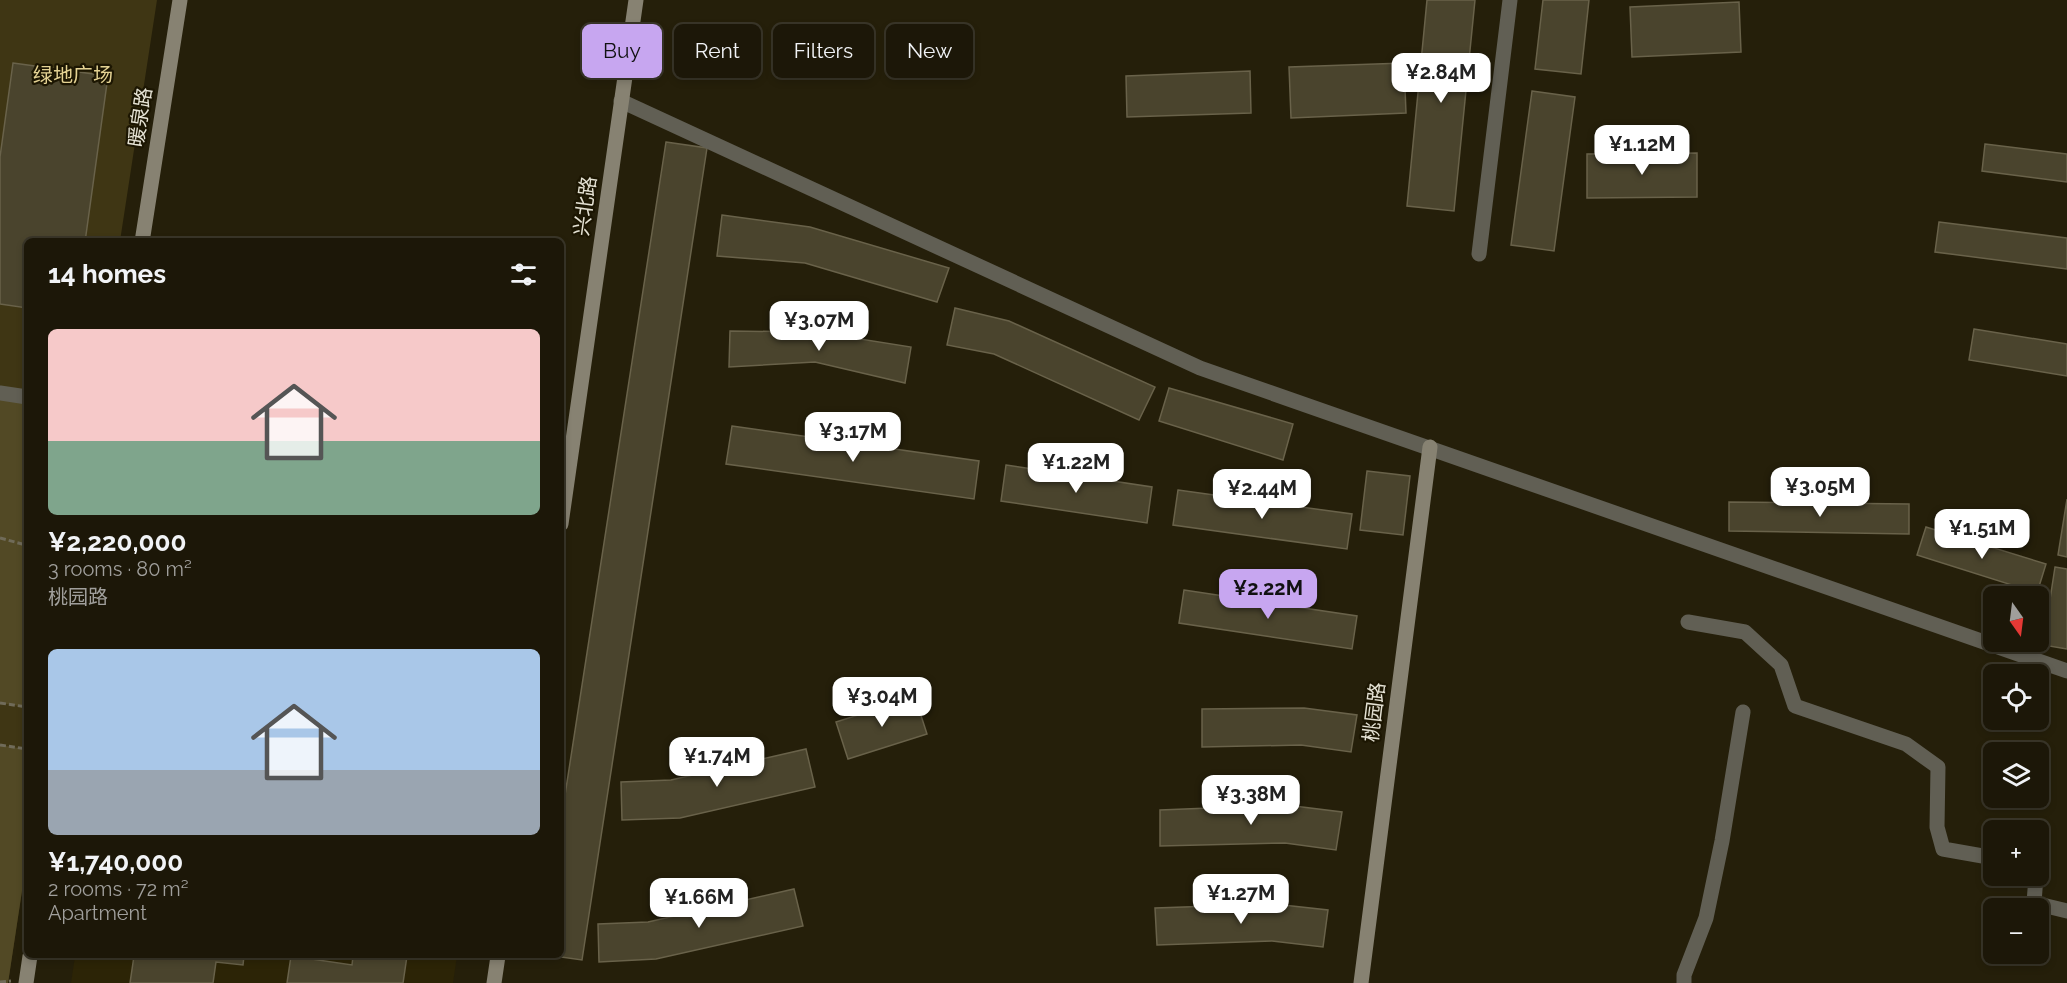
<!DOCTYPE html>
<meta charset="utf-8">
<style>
body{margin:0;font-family:Raleway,"Noto Sans SC",sans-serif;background:#292416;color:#f1f3f6;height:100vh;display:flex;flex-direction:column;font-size:22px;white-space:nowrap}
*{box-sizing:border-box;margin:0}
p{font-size:20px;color:#a09f9c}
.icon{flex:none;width:33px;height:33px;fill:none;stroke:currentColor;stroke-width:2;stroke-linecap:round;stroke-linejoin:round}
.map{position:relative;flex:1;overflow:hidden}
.drawer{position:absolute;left:24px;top:238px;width:540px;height:720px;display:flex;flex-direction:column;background:#1c1708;border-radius:9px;box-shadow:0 3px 9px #0003,0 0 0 2px #3a3629}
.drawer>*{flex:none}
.hud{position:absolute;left:582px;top:24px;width:570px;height:54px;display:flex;gap:12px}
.needle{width:39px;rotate:166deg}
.controls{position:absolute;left:1983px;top:586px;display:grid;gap:12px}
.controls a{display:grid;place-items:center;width:66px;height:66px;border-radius:9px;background:#1c1708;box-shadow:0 3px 9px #0003,0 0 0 2px #3a3629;font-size:30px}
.price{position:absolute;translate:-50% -51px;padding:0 14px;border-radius:12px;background:#fff;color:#222;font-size:20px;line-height:39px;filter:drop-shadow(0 2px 3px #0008)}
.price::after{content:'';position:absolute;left:50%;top:36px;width:18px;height:14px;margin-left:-9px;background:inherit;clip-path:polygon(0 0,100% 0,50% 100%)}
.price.current{background:#c7a6f0;color:#111}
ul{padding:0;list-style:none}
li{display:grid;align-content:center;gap:12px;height:318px;padding:0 24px}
li span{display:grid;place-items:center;height:186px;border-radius:9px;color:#555}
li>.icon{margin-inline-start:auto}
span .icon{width:108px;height:108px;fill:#fffc;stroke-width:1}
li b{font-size:26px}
h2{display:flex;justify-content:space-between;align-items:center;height:72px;padding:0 24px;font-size:26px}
.tag{padding:0 21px;border-radius:9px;background:#1c1708;box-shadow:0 3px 9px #0003,0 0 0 2px #3a3629;font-size:21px;line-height:54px}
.tag.current{background:#c7a6f0;color:#111}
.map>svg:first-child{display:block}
.built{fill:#2c2406}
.green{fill:#3f3614}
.forest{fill:#524925}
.building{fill:#4a442d;stroke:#69624a;stroke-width:1.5}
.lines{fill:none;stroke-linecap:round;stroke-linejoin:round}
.path{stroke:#706b59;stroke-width:3;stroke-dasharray:6 3;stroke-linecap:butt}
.street{stroke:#615f54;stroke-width:15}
.secondary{stroke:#878272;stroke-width:15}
.labels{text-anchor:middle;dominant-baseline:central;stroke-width:4.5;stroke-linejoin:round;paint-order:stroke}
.park-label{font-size:20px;fill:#e4d293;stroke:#1c1602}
.street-label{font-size:20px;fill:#e5e2d4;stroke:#1c1602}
</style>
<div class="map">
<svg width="2067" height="983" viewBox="0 0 2067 983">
<rect width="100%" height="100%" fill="#251f0a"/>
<!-- built -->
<path class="built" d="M75,956h382l-4,27h-382z"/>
<!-- green -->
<path class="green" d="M0,0h157l-37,241 -93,1v616l-19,125h-8z"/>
<!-- forest -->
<g class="forest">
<path d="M0,393l27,4v310l-27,-4z"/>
<path d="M0,745l25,4v14l2,1v94l-19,125h-8z"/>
</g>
<!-- building -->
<g class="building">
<path d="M1427,0h48l-21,211 -47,-5z"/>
<path d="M1543,0h46l-8,74 -46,-5z"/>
<path d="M1739,2l2,50 -109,5 -2,-50z"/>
<path d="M13,63l95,13 -23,166h-58v66l-27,-4v-147z"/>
<path d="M1404,63l2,50 -115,5 -2,-51z"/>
<path d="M1250,71l1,42 -124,4 -1,-41z"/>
<path d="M1532,91l43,6 -21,154 -43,-6z"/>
<path d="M666,142l41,6 -125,812 -28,-4h7v-135z"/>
<path d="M1985,144l82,10v28l-85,-11z"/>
<path d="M1697,153v44l-110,1v-44z"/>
<path d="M722,215l88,12 139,41 -12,34 -132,-39 -88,-7z"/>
<path d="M1939,222l128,16v31l-132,-17z"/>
<path d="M955,308l54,13 146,66 -16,33 -145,-66 -47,-9z"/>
<path d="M1974,329l93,15v32l-98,-16z"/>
<path d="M730,331l86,1 95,15 -6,36 -90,-21 -86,5z"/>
<path d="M1169,388l124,36 -10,36 -124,-39z"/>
<path d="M732,426l247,35 -5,38 -248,-35z"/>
<path d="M1006,465l146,22 -5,36 -146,-22z"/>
<path d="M1367,471l43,5 -7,59 -43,-5z"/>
<path d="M1178,490l174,24 -5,35 -174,-24z"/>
<path d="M2067,499v58l-9,-2z"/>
<path d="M1729,502l180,2v30l-180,-3z"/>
<path d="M1926,527l120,37 -9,29 -120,-38z"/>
<path d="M2055,567l12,2v80l-24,-4z"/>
<path d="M1184,590l173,26 -5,33 -173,-26z"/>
<path d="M915,697l12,37 -79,25 -12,-37z"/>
<path d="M1304,708l53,7 -6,37 -50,-7 -99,2v-38z"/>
<path d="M806,749l9,38 -135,31 -58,2 -1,-38 50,-2z"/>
<path d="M1286,805l56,7 -6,38 -51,-7 -125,3v-36z"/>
<path d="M794,889l9,37 -147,33 -57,3 -1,-38 50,-2z"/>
<path d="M1274,904l54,6 -5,37 -51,-6 -115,4 -2,-37z"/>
<path d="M134,956h110l-1,9 -27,-3 -3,21h-83z"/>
<path d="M291,956l61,9 1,-9h54l-4,27h-116z"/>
</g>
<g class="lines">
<!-- path -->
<g class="path">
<path d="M0,538l26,7 1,-2"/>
<path d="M0,703l27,4"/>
<path d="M0,745l27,4"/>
<path d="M0,982l11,-1"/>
</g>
<!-- street -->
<g class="street">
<path d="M621,101l579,267 867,303"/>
<path d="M1479,254l31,-254"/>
<path d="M0,393l27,4"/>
<path d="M1688,622l57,10 36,33 14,41 111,38 32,23 -1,60 6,22 51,9"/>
<path d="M2036,876l-2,27 33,8"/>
<path d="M1684,983v-8l22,-57 16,-77 21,-129"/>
</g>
<!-- secondary -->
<g class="secondary">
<path d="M142,242l38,-242"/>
<path d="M561,524l75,-524"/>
<path d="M26,983l4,-27"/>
<path d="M494,983l4,-27"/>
<path d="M1361,983l69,-536"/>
</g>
</g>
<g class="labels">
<!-- park labels -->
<g class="park-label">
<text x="73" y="75">绿地广场</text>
</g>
<!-- street labels -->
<g class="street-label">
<text transform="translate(140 117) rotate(-81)">暖泉路</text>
<text transform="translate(585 206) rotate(-82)">兴北路</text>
<text transform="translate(1374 712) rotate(-83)">桃园路</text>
</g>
</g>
</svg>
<div class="controls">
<a><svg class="needle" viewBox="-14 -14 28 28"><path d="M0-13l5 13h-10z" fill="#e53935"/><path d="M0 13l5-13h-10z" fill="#a09f9c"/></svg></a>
<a><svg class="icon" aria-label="locate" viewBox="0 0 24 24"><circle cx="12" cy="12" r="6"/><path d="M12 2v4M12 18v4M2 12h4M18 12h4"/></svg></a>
<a><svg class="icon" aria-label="layers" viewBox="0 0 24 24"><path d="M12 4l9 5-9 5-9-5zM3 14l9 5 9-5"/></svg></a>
<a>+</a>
<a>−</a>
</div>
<b class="price" style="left:1441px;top:104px">¥2.84M</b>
<b class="price" style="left:1642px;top:176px">¥1.12M</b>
<b class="price" style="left:819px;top:352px">¥3.07M</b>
<b class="price" style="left:853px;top:463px">¥3.17M</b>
<b class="price" style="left:1076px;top:494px">¥1.22M</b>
<b class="price" style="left:1820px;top:518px">¥3.05M</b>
<b class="price" style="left:1262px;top:520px">¥2.44M</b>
<b class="price" style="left:1982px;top:560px">¥1.51M</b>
<b class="price current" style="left:1268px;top:620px">¥2.22M</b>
<b class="price" style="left:882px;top:728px">¥3.04M</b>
<b class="price" style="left:717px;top:788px">¥1.74M</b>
<b class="price" style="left:1251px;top:826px">¥3.38M</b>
<b class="price" style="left:1241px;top:925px">¥1.27M</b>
<b class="price" style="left:699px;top:929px">¥1.66M</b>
<div class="hud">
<a class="tag current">Buy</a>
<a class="tag">Rent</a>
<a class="tag">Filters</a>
<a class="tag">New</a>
</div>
<section class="drawer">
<h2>14 homes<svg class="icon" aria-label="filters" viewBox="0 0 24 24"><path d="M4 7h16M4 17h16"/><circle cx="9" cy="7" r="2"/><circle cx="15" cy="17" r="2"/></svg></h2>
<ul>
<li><span style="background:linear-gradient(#f6c9c9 60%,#7fa58c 0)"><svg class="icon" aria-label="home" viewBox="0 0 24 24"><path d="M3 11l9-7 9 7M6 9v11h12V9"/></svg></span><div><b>¥2,220,000</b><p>3 rooms · 80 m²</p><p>桃园路</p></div></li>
<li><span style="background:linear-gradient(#a9c7e8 65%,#9aa5b1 0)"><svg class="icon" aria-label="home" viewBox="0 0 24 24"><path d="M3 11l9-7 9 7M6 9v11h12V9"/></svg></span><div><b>¥1,740,000</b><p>2 rooms · 72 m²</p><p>Apartment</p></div></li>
</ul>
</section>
</div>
